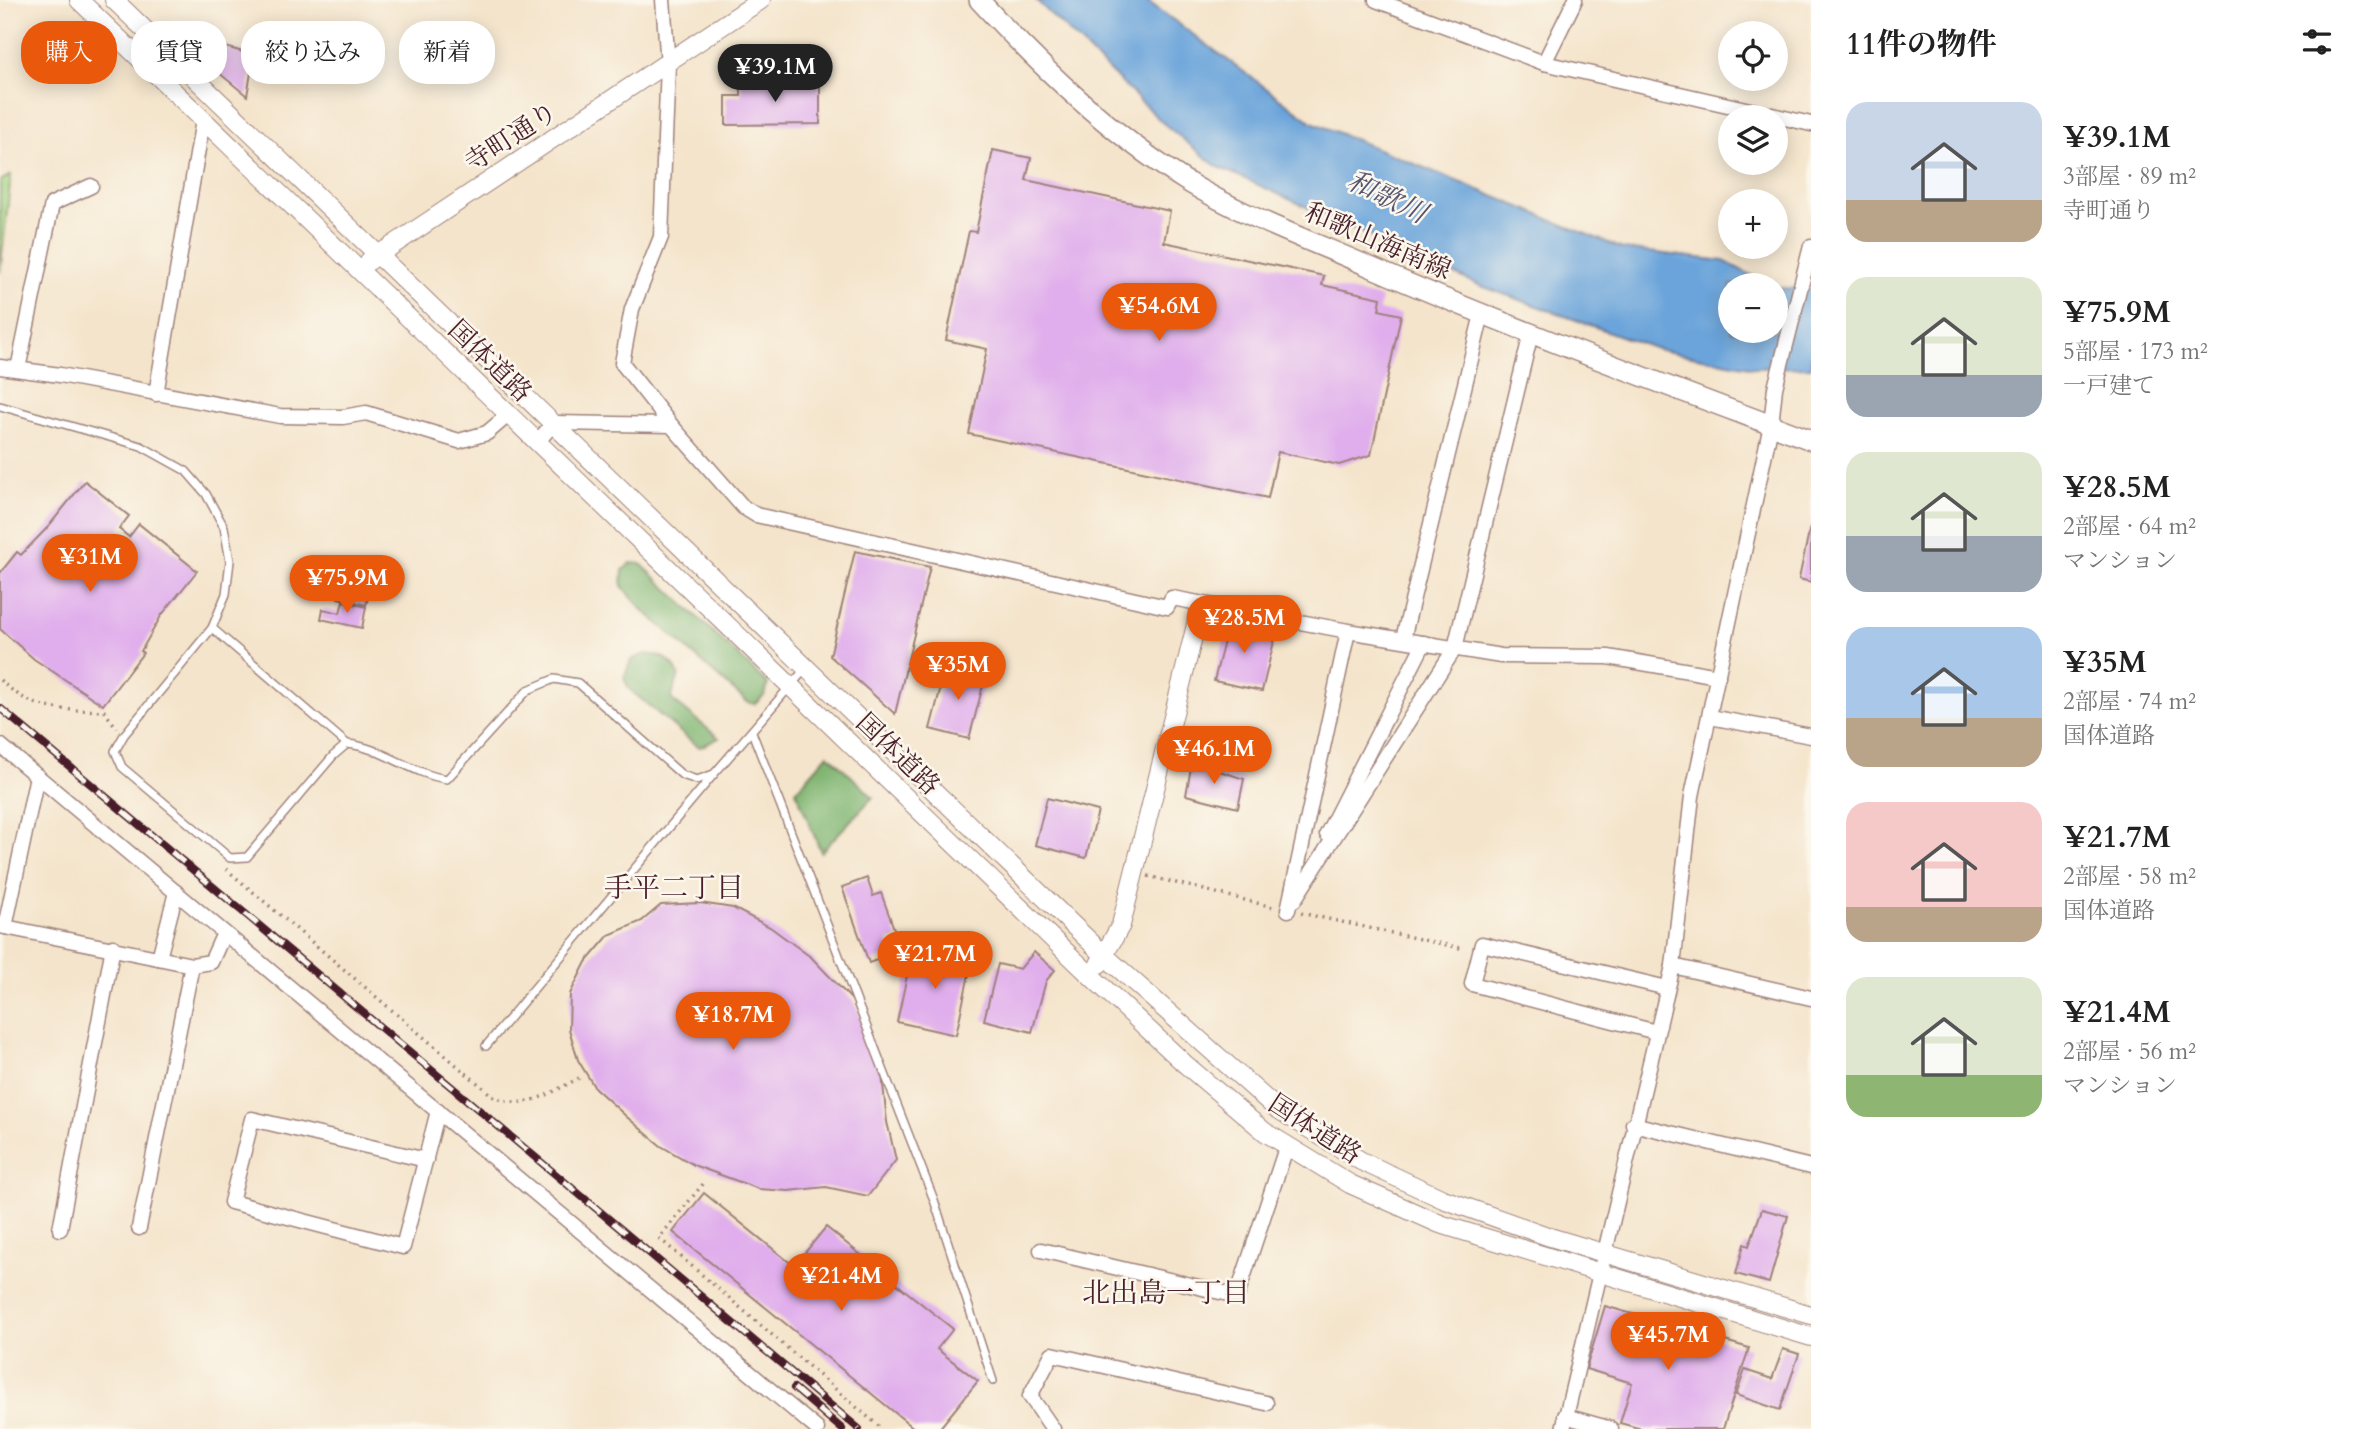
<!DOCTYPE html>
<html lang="ja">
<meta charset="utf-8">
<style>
body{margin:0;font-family:Cardo,"Noto Serif JP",serif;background:#f6f6f6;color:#222;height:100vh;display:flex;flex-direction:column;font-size:26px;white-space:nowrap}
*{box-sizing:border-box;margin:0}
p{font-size:23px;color:#767676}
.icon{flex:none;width:38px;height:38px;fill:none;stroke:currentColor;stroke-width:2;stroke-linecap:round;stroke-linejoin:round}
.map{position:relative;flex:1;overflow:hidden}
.side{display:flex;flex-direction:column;background:#fff;width:560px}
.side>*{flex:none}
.top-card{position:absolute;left:21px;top:21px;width:665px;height:63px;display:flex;gap:14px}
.controls{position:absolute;left:1718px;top:21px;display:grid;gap:14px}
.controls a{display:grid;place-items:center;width:70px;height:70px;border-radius:50%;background:#fff;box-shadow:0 4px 18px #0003;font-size:35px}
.price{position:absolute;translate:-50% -60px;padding:0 16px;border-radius:24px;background:#ea580c;color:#fff;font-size:23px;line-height:46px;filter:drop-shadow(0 2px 4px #0008)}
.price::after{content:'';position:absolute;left:50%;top:42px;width:21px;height:16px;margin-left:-10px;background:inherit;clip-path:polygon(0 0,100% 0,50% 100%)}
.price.on{background:#222;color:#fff}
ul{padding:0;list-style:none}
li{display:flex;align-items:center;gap:21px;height:175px;padding:0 35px}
li span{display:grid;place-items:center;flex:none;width:196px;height:140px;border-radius:21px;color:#555}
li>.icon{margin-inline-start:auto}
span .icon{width:84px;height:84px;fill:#fffc;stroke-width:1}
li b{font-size:30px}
h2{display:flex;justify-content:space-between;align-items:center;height:84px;padding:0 35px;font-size:30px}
.chip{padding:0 24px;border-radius:28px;background:#fff;box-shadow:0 4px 18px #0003;font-size:24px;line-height:63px}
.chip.on{background:#ea580c;color:#fff}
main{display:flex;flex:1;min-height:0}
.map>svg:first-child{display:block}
.green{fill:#a2d484;stroke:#767a58;stroke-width:2}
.forest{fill:#81b672;stroke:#666a4e;stroke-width:2}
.water{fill:#6ba4da;stroke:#5a6282;stroke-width:2}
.building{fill:#e0aeec}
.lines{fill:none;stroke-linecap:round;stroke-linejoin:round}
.service-casing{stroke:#9f827b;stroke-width:10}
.minor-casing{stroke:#9f827b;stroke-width:17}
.tertiary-casing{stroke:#9f827b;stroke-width:20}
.secondary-casing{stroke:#9f827b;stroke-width:22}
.path{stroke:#9f827b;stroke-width:3.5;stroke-dasharray:2 5;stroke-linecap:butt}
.service{stroke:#fff;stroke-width:7}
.minor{stroke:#fff;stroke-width:14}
.tertiary{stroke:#fff;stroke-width:18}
.secondary{stroke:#fff;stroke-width:19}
.rail-casing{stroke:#4a1f2b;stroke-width:8}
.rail{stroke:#fbf7ec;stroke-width:5;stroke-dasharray:16;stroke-linecap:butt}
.labels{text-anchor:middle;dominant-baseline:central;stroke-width:5;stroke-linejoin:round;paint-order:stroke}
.street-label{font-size:26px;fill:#4a1f2b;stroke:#fbf7ec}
.water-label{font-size:28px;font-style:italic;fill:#575471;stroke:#fbf7ec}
.neighbourhood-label{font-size:28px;fill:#4a1f2b;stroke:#fbf7ec}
</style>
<main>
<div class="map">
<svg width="1811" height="1429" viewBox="0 0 1811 1429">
<rect width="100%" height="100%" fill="#fbf7ec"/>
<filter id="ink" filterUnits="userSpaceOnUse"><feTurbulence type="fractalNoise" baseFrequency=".0143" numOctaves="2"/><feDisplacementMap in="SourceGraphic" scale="14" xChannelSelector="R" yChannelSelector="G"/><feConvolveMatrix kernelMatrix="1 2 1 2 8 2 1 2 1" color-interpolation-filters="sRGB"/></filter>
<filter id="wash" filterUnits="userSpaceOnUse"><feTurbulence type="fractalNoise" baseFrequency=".00686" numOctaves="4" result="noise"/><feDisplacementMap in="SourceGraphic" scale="28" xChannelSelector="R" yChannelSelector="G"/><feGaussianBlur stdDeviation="1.57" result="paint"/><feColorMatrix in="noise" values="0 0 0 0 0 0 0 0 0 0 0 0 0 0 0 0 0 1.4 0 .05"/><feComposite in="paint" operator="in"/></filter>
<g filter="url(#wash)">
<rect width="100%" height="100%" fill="#f4e4cb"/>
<!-- green -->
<path class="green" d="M11,175l-11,98v-92z"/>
<!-- forest -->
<g class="forest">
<path d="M631,563l10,1 127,120 -4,12 -9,8 -8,-2 -105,-93 -20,-23 1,-16z"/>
<path d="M645,654c17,1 27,5 34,21l-8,24 48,39 -19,9 -8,-5 -63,-53 -5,-11 7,-18z"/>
<path d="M828,754l45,43 -52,55 -25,-61z"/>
</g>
<!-- water -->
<path class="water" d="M1036,0h110l166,122 311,127 101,12 46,24h-39v46h45v-43l35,1v78l-56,1 -95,-18 -179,-64 -265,-120 -53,-43z"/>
<g id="blocks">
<!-- building -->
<g class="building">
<path d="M264,31l12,3 -3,20 -15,-3z"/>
<path d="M200,40l54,15 -7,41 -46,-38z"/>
<path d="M741,82l79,1v41l-94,1v-29h15z"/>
<path d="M993,150l38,8 -5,22 144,31 -6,31 160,34 -2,9 59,13 -2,12 22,5 -30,140 -32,10 -61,-13 -10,46 -299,-64 18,-85 -41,-9 23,-109 7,1z"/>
<path d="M85,481l44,35 -10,13 10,8 10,-13 58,47 -36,45 -20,35 2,2 -40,52 -69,-46 -34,-30v-56l17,-21 4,3 27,-28z"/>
<path d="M1810,527h1v55l-12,-3z"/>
<path d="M855,551l75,16 -35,147 -65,-58z"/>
<path d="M345,571l28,6 -7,28 -28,-7 2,-7 -6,-1 3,-14 6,2z"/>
<path d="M343,601l23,6 -4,21 -41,-9 2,-10 17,4z"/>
<path d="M1222,618l54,15 -14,58 -48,-10 10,-40 -9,-2z"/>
<path d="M947,664l39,10 -17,65 -39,-10z"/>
<path d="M1192,762l52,17 -6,29 -52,-13z"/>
<path d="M1047,798l51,13 -12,47 -51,-13z"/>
<path d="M867,878l6,18 8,-3 16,44 -9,4 5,13 -24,9 -27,-76z"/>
<path d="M700,903l33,5 37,19 42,31 43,45 26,62 6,57 9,38 -28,36 -42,-9 -38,4 -29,-2 -63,-23 -35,-20 -33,-28 -33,-30 -17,-28 -9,-31 1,-35 16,-32 23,-27 33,-14 19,-16z"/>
<path d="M913,948l59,12 -16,75 -59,-13z"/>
<path d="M1034,952l21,18 -9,11 -14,51 -48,-12 14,-56 22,5z"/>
<path d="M704,1193l90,73 32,-39 127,102 -16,20 41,32 -39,48h-24l-242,-197z"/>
<path d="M1762,1209l26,7 -19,67 -33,-9 8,-30 5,2z"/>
<path d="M1605,1306l144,42 -26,81h-81l-22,-6 12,-40 -46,-14z"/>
<path d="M1783,1349l16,5 -19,56 -44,-15 9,-25 27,9z"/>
</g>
</g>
</g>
<g filter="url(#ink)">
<use href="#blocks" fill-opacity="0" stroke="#9f827b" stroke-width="2"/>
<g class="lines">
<!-- service casing -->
<g class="service-casing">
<g id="service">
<path d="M0,406l141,40 45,25 20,23 18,33 6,34 -4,33 -14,34 -88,107 -9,16 7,16 108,91 17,-1 86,-101 14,-12c35,3 64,30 100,35l81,-89 26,-11 24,4 104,92 15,5 17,-6 92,-106"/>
<path d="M212,628l135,116"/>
<path d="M752,732l182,468 59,181"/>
<path d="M486,1046l228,-272"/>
</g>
</g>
<!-- minor casing -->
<g class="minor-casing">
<g id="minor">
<path d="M663,0l5,65 -7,172 -29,72 -10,54 49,62"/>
<path d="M1376,0l168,63 267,61"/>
<path d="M1544,63l31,-63"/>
<path d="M0,367l60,8 220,41 63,1 23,-4 93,28 28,-8 21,-18"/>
<path d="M18,369l34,-165 39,-18"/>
<path d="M156,394l47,-274"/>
<path d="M537,442l17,-19 117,2 72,82 13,8 411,92 5,-9 176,33"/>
<path d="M1403,639l79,-325"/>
<path d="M1710,717l101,19"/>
<path d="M0,745l817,684"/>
<path d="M1327,834l97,-191"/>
<path d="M1294,900l161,-252 76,-315"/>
<path d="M1288,910l60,-279 153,25 107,1 110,19"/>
<path d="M0,926l192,39"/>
<path d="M5,927l32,-151"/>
<path d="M159,958l17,-66"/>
<path d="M1673,966l138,32"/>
<path d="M1656,1032l-184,-48 10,-40 185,44"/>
<path d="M1633,1124l178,43"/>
<path d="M426,1160l-174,-41 -21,83 172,45 35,-136"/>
<path d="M139,1228l53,-263 19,-3 13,-29"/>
<path d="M60,1229l53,-282"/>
<path d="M1041,1250l196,46 50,-151"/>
<path d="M1565,1416l46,13"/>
<path d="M1053,1429l-23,-33 22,-42 214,49"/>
<path d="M1563,1429l110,-463 19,-170 79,-371 4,-37 36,-142"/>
</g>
</g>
<!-- tertiary casing -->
<g class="tertiary-casing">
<g id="tertiary">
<path d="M79,0l1012,976 94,88 80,68 85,52 90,40 371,113"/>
<path d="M114,0l991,956 171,152 85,53 82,38 107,38 261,78"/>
<path d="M369,261l392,-261"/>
<path d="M1099,964l22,-39 80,-320"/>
</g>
</g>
<!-- secondary casing -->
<g class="secondary-casing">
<path id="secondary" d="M979,0c62,67 129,132 207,181 57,35 120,58 182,85 145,63 295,118 443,174"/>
</g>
<!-- path -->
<g class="path">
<path d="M0,680c35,33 59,29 104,31l13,17"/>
<path d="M226,869l268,228c33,14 56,-4 85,-19"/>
<path d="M1148,876l125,31"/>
<path d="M1301,913l164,36"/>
<path d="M703,1184l-44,54 223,191"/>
</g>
<!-- service -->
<use href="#service" class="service"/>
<!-- minor -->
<use href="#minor" class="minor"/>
<!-- tertiary -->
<use href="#tertiary" class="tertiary"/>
<!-- secondary -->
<use href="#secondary" class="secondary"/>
<!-- rail casing -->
<g class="rail-casing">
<g id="rail">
<path d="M0,708l859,721"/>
<path d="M794,1388l48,41"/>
</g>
</g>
<!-- rail -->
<use href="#rail" class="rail"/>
</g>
</g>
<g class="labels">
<!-- street labels -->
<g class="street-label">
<text transform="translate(511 137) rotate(-33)">寺町通り</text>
<text transform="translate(1378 241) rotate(23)">和歌山海南線</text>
<text transform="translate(490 361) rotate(44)">国体道路</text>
<text transform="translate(898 754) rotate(44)">国体道路</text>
<text transform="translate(1315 1129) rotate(33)">国体道路</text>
</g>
<!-- water labels -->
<g class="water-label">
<text transform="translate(1387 197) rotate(26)">和歌川</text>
</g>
<!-- neighbourhood labels -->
<g class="neighbourhood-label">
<text x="674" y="888">手平二丁目</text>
<text x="1166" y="1293">北出島一丁目</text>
</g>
</g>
</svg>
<div class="controls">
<a><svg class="icon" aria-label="locate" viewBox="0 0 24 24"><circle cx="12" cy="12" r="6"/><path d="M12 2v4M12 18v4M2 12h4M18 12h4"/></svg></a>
<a><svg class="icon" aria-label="layers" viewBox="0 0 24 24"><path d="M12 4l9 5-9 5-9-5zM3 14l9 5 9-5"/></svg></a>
<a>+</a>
<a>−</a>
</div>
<b class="price on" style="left:775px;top:104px">¥39.1M</b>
<b class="price" style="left:1159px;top:343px">¥54.6M</b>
<b class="price" style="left:90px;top:594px">¥31M</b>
<b class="price" style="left:347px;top:615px">¥75.9M</b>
<b class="price" style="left:1244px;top:655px">¥28.5M</b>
<b class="price" style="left:958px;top:702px">¥35M</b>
<b class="price" style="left:1214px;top:786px">¥46.1M</b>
<b class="price" style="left:935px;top:991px">¥21.7M</b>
<b class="price" style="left:733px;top:1052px">¥18.7M</b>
<b class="price" style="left:841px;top:1313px">¥21.4M</b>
<b class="price" style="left:1668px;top:1372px">¥45.7M</b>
<div class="top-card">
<a class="chip on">購入</a>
<a class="chip">賃貸</a>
<a class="chip">絞り込み</a>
<a class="chip">新着</a>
</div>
</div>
<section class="side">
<h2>11件の物件<svg class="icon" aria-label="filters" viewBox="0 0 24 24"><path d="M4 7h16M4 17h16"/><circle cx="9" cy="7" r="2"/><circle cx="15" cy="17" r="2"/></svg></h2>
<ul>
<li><span style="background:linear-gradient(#c9d6e8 70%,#b9a48a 0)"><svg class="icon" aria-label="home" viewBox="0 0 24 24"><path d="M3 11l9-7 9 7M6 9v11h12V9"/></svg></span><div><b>¥39.1M</b><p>3部屋 · 89 m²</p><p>寺町通り</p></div></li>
<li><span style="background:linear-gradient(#dfe7d0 70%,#9aa5b1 0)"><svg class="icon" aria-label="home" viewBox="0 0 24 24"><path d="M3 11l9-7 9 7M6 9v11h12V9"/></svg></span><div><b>¥75.9M</b><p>5部屋 · 173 m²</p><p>一戸建て</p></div></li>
<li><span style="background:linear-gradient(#dfe7d0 60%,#9aa5b1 0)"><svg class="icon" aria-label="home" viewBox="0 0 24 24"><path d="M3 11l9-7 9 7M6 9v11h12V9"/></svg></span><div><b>¥28.5M</b><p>2部屋 · 64 m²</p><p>マンション</p></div></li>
<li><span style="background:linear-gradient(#a9c7e8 65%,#b9a48a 0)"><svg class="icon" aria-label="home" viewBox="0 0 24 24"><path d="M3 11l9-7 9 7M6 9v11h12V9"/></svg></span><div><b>¥35M</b><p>2部屋 · 74 m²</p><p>国体道路</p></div></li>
<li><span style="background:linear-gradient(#f6c9c9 75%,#b9a48a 0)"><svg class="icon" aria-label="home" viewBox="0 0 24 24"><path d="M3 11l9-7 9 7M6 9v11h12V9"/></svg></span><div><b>¥21.7M</b><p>2部屋 · 58 m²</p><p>国体道路</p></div></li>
<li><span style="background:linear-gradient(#dfe7d0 70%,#8fb573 0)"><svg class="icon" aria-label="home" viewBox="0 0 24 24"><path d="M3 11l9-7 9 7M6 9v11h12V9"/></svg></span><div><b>¥21.4M</b><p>2部屋 · 56 m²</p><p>マンション</p></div></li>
</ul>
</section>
</main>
